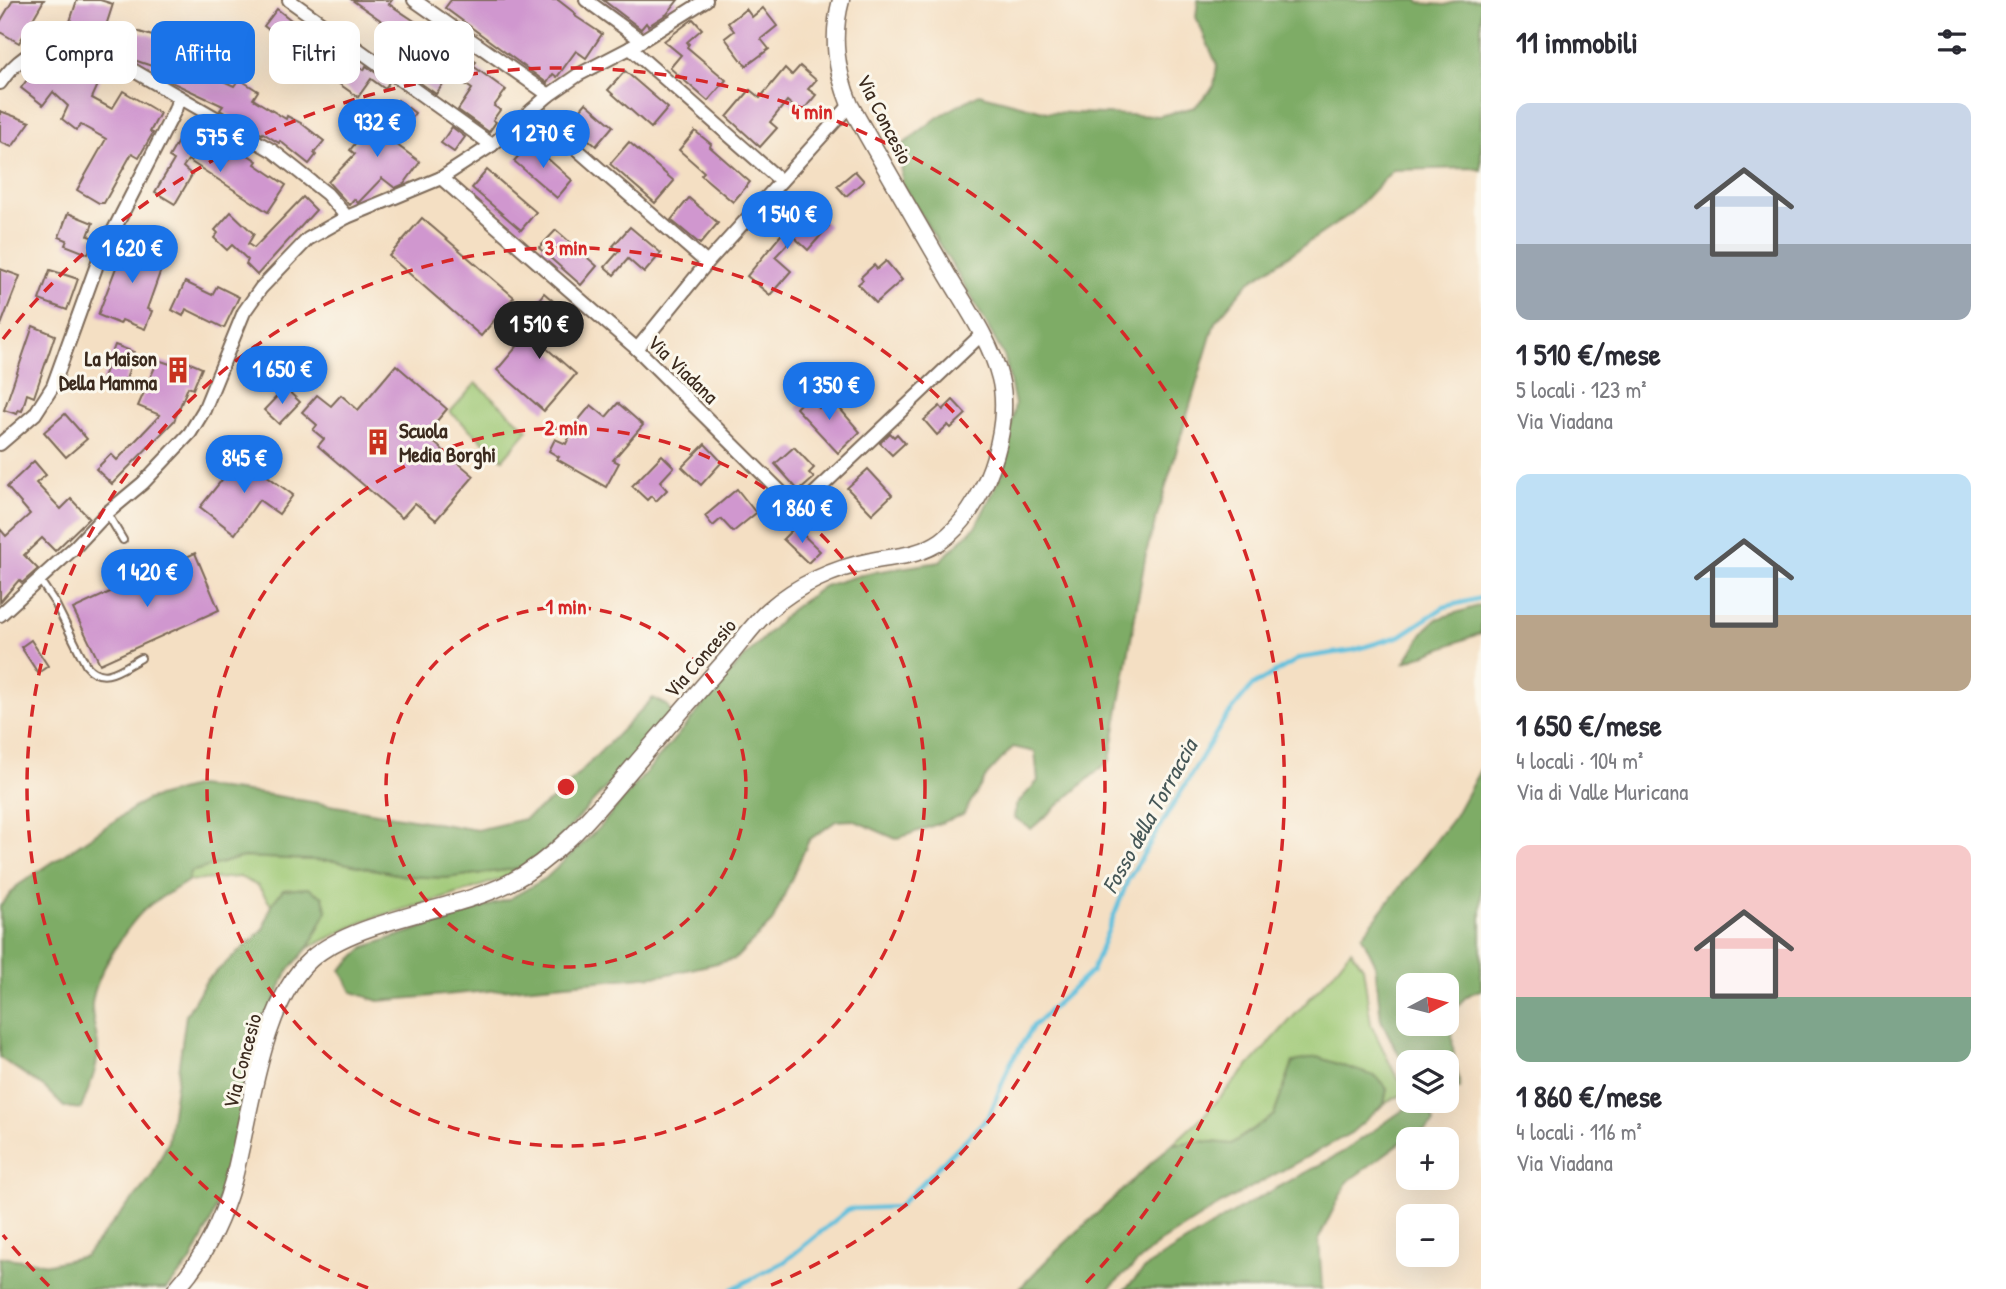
<!DOCTYPE html>
<html lang="it">
<meta charset="utf-8">
<style>
body{margin:0;font-family:"Patrick Hand",sans-serif;background:#f7f7f7;color:#2b2b33;height:100vh;display:flex;flex-direction:column;font-size:26px;white-space:nowrap}
*{box-sizing:border-box;margin:0}
p{font-size:23px;color:#7c7c81}
.icon{flex:none;width:38px;height:38px;fill:none;stroke:currentColor;stroke-width:2;stroke-linecap:round;stroke-linejoin:round}
.map{position:relative;flex:1;overflow:hidden}
.side{display:flex;flex-direction:column;background:#fff;width:525px}
.side>*{flex:none}
.hud{position:absolute;left:21px;top:21px;width:665px;height:63px;display:flex;gap:14px}
.needle{width:46px;rotate:83deg}
.tools{position:absolute;left:1396px;top:973px;display:grid;gap:14px}
.tools a{display:grid;place-items:center;width:63px;height:63px;border-radius:14px;background:#fff;box-shadow:0 7px 28px #0002;font-size:35px}
.price{position:absolute;translate:-50% -60px;padding:0 16px;border-radius:24px;background:#1a73e8;color:#fff;font-size:23px;line-height:46px;filter:drop-shadow(0 2px 4px #0008)}
.price::after{content:'';position:absolute;left:50%;top:42px;width:21px;height:16px;margin-left:-10px;background:inherit;clip-path:polygon(0 0,100% 0,50% 100%)}
.price.active{background:#222;color:#fff}
ul{padding:0;list-style:none}
li{display:grid;align-content:center;gap:14px;height:371px;padding:0 35px}
li span{display:grid;place-items:center;height:217px;border-radius:14px;color:#555}
li>.icon{margin-inline-start:auto}
span .icon{width:126px;height:126px;fill:#fffc;stroke-width:1}
li b{font-size:30px}
h2{display:flex;justify-content:space-between;align-items:center;height:84px;padding:0 35px;font-size:30px}
.pill{padding:0 24px;border-radius:14px;background:#fff;box-shadow:0 7px 28px #0002;font-size:24px;line-height:63px}
.pill.active{background:#1a73e8;color:#fff}
main{display:flex;flex:1;min-height:0}
.map>svg:first-child{display:block}
.green{fill:#9ec875;stroke:#6c794a;stroke-width:2}
.forest{fill:#7eac66;stroke:#5c6b42;stroke-width:2;fill-rule:evenodd}
.lines{fill:none;stroke-linecap:round;stroke-linejoin:round}
.stream{stroke:#5fc0dd;stroke-width:4.5}
.building{fill:#d097cf}
.service-casing{stroke:#7c6958;stroke-width:10}
.minor-casing{stroke:#7c6958;stroke-width:16}
.tertiary-casing{stroke:#7c6958;stroke-width:19}
.service{stroke:#fff;stroke-width:6}
.minor{stroke:#fff;stroke-width:12}
.tertiary{stroke:#fff;stroke-width:16}
.ring{fill:none;stroke:#d62828;stroke-width:3.5;stroke-dasharray:12 9}
.labels{text-anchor:middle;dominant-baseline:central;stroke-width:6;stroke-linejoin:round;paint-order:stroke}
.street-label{font-size:21px;fill:#3b2a1e;stroke:#fbf7ec}
.poi-label{font-size:21px;font-weight:bold;fill:#3b2a1e;stroke:#fbf7ec;text-anchor:end}
.water-label{font-size:23px;font-style:italic;fill:#465757;stroke:#fbf7ec}
.centre{fill:#d62828;stroke:#fbf7ec;stroke-width:3.5}
.ring-label{font-size:21px;text-anchor:middle;font-weight:bold;fill:#d62828;stroke:#fbf7ec;stroke-width:6;stroke-linejoin:round;paint-order:stroke}
</style>
<main>
<div class="map">
<svg width="1481" height="1289" viewBox="0 0 1481 1289">
<rect width="100%" height="100%" fill="#fbf7ec"/>
<filter id="ink" filterUnits="userSpaceOnUse"><feTurbulence type="fractalNoise" baseFrequency=".0143" numOctaves="2"/><feDisplacementMap in="SourceGraphic" scale="14" xChannelSelector="R" yChannelSelector="G"/><feConvolveMatrix kernelMatrix="1 2 1 2 8 2 1 2 1" color-interpolation-filters="sRGB"/></filter>
<filter id="wash" filterUnits="userSpaceOnUse"><feTurbulence type="fractalNoise" baseFrequency=".00686" numOctaves="4" result="noise"/><feDisplacementMap in="SourceGraphic" scale="28" xChannelSelector="R" yChannelSelector="G"/><feGaussianBlur stdDeviation="1.57" result="paint"/><feColorMatrix in="noise" values="0 0 0 0 0 0 0 0 0 0 0 0 0 0 0 0 0 1.4 0 .05"/><feComposite in="paint" operator="in"/></filter>
<g filter="url(#wash)">
<rect width="100%" height="100%" fill="#f4dfc3"/>
<!-- green -->
<g class="green">
<path d="M476,383l52,47 -25,29 -53,-47z"/>
<path d="M243,857l91,4 72,15 40,2 76,-10 -21,11 -53,18 -79,22 -61,29 12,-22 3,-29 -15,-9 -25,2 -12,15 -13,-19 -18,-9 -52,4 2,-9z"/>
<path d="M1351,950l12,17 8,57 23,48 13,20 -23,12 3,-15 -94,-27 -19,53 -43,29 -28,-3 -30,3 32,-30 127,-140z"/>
</g>
<!-- forest -->
<g class="forest">
<path d="M1198,0h220l2,3 25,2 16,-5h20v170l-9,-2 -79,2 -41,43 -104,70 -33,39 -69,231 -36,207 -79,69 -17,-12 2,-12 22,-24 -3,-29 -22,-5 -26,28 -24,40 -67,24 -43,-19 -17,1 -27,19 -37,82 -37,37 -71,16 -285,26 -27,-9 -11,-22 24,-23 144,-48 37,-21 52,-49 141,-166 52,-53 33,-24 44,-13 71,-11 37,-36 29,-58 10,-64 -10,-46 -34,-62 -69,-112 -1,-38 37,-29 41,-23 68,18 112,4 36,-9 19,-21 3,-21 -21,-48z"/>
<path d="M1481,605v28l-76,29 21,-33 11,-10z"/>
<path d="M653,698l14,7 5,9 -115,128 -35,26 -76,10 -40,-2 -72,-15 -91,-4 -53,15 -2,9c-12,8 -25,15 -37,23 -23,18 -56,71 -59,100 -1,15 5,28 6,43 1,19 -10,43 -17,62l-17,-2 -19,-19 -45,-30v-152l17,-20 129,-86 51,-14 74,9 206,35 47,-11 32,-22z"/>
<path d="M1481,768v222c-44,11 -26,67 -21,98h-13v-26h-38v12l-28,-54 -6,-57 -13,-27 93,-120zM1409,985h38v39h-38z"/>
<path d="M308,888l15,9 4,14 -19,37 -21,24 -23,52 -38,153 -15,44 -21,42 -24,26h-166v-32l49,7 36,-8 66,-78 17,-36 18,-127 20,-34 57,-51 8,-25 12,-15z"/>
<path d="M1317,1057l60,20 10,12 -3,15 -33,29 -127,69 -65,41 -51,46h-89l29,-30 124,-115 31,-3 28,3 43,-29 19,-53z"/>
<path d="M1416,1101l9,2 6,8 3,12 -12,10 -15,5 -60,44 -28,56 3,51h-197l25,-25 94,-58 99,-54z"/>
</g>
<g class="lines">
<!-- stream -->
<path class="stream" d="M732,1289l52,-27 65,-53 49,-2 91,-91 21,-52 23,-38 59,-55 36,-91 96,-160 28,-34 48,-28 54,-8 46,-14 44,-29 37,-9"/>
</g>
<g id="blocks">
<!-- building -->
<g class="building">
<path d="M13,0h31l-25,43 -19,-11v-10z"/>
<path d="M77,0h23l13,4 -9,28 22,8 4,-11 35,11 -4,13 73,33 5,-7 19,12 -5,8 33,20 1,-3 14,7 23,18 -10,12 2,2 -7,9 -29,-23 -1,2 -16,-10 -1,1 -42,-24 3,-4 -54,-25 -7,-6 2,-5 -33,-11 -7,-4v-3l-43,-15h-16z"/>
<path d="M352,0h40l-3,4 87,58 -3,4 33,24 -12,16 6,4 -7,10 3,2 -7,10 -31,-22 14,-21 -22,-15 -14,20 -59,-42 16,-23z"/>
<path d="M451,0h107l18,14 -1,2 27,18 -16,24 -10,-7 -19,26 -4,-3 -6,9 -102,-75z"/>
<path d="M603,0h75l-11,14 -19,12 -2,-3 -5,6z"/>
<path d="M763,8l14,18 -16,13 8,10 -23,17 -21,-28 9,-7 -6,-8 18,-14 6,8z"/>
<path d="M277,9l32,25 -13,17 -32,-25z"/>
<path d="M693,19l9,10 -15,13 2,2 -2,3 39,33 -18,21 -38,-33 11,-13 -17,-14z"/>
<path d="M67,54l8,2 -3,7 30,13 -10,22 20,11 11,-18 37,22 -10,19 3,1 -14,24 -7,-4 -28,50h-5l-22,-13 29,-51 -25,-14 -5,5 -14,-11 6,-13 -15,-14 -10,13 -22,-17 14,-19 7,5 6,-18z"/>
<path d="M350,60l14,10 2,-4 23,16 -4,7 -14,-10 -13,18 -23,-16z"/>
<path d="M800,66l16,14 -8,9 8,6 -15,18 -14,-12 -17,21 7,6 -17,19 -33,-30 23,-27 10,8 25,-30 7,7z"/>
<path d="M625,71l43,37 -17,20 -43,-38z"/>
<path d="M398,100l17,13 -22,29 27,20 -16,22 -9,4 -13,-10 -24,25 -4,-4 -5,6 -21,-23 27,-28 -5,-4 12,-15 1,1 9,-10 5,3z"/>
<path d="M586,103l27,23 -17,20 -27,-23z"/>
<path d="M0,111l30,11 -18,25 -12,-5z"/>
<path d="M452,127l13,10 -11,15 -13,-9z"/>
<path d="M695,131l16,13 -1,3 40,35 -17,20 -32,-27 3,-3 -25,-22z"/>
<path d="M182,134l46,26 8,-13 21,14 -2,3 31,21 -18,27 -80,-52 -5,7 9,8 -17,29 -20,-12 19,-32 -5,-3z"/>
<path d="M629,142l45,39 -19,22 -45,-39z"/>
<path d="M530,143l42,37 -15,18 -43,-37z"/>
<path d="M487,170l49,42 -15,18 -49,-42z"/>
<path d="M855,171l9,10 -18,15 -9,-10z"/>
<path d="M303,197l13,13 -59,65 -11,-11 2,-4 -16,-15 -5,5 -13,-12 4,-5 -3,-3 16,-18 23,22 -6,10 6,4z"/>
<path d="M689,198l29,25 -18,21 -29,-24z"/>
<path d="M811,208l18,18 -21,24 -14,-13 -19,20 16,14 -21,24 -23,-19 38,-46z"/>
<path d="M68,213l25,10 -5,13 6,2 -6,16 -23,-9 2,-5 -8,-3z"/>
<path d="M422,218l92,79 -33,39 -92,-80z"/>
<path d="M630,227l31,26 -17,20 -16,-14 -14,16 -9,-8 14,-16 -6,-5z"/>
<path d="M556,230l41,36 -16,19 -42,-37z"/>
<path d="M128,236l26,10 -5,11 14,7 -16,45 5,2 -7,18 -23,-9 -2,4 -22,-9 19,-50 -4,-2z"/>
<path d="M886,261l16,19 -26,23 -18,-19 5,-4 -2,-3 13,-12 3,4z"/>
<path d="M0,269l20,7 -19,49 -1,-1z"/>
<path d="M50,270l28,9 -11,31 -28,-10z"/>
<path d="M185,282l27,13 5,-9 22,11 -15,31 -38,-19 -3,7 -11,-6z"/>
<path d="M544,293l22,19 -18,22 5,4 -8,9 31,27 -32,37 -47,-41 50,-59 -10,-9z"/>
<path d="M33,326l22,9 -21,62 -7,-3 -5,17 -4,-1 -1,4 -13,-4z"/>
<path d="M115,345l19,7 -10,35 -22,-7z"/>
<path d="M158,360l27,9 3,-7 14,6 -9,21 -5,-2 -14,34 -62,63 -16,-15 15,-15 6,6 43,-45 -22,-9z"/>
<path d="M396,365l51,44 -22,26 49,41 -38,44 -21,-17 -13,15 -84,-72 6,-7 -11,-9 4,-5 -15,-13 15,-17 14,11 10,-11 17,15z"/>
<path d="M285,388l15,14 -21,22 -15,-14z"/>
<path d="M808,396l11,12 11,-11 30,35 -22,21 -42,-45z"/>
<path d="M953,400l13,14 -15,14 -3,-3 -11,10 -13,-15 16,-14 3,4z"/>
<path d="M618,403l25,22 -30,35 6,3 -13,24 -49,-28 2,-2 -10,-6 6,-12 11,5 10,-21 15,-18 15,12z"/>
<path d="M65,414l22,25 -21,18 -22,-25z"/>
<path d="M890,433l4,4 3,-3 8,9 -13,12 -12,-12z"/>
<path d="M705,444l17,18 -21,23 -19,-18z"/>
<path d="M794,447l20,21 -5,5 5,5 -15,13 -24,-27z"/>
<path d="M662,455l12,12 -14,15 7,8 -11,11 -5,-5 -4,4 -15,-14z"/>
<path d="M249,457l19,15 -2,3 27,20 -14,19 -20,-14 -24,34 -35,-27 38,-47 8,4z"/>
<path d="M34,461l12,14 -10,8 25,26 10,-10 18,19 -34,33 -13,-13 -18,17 14,14 -16,14 -3,-3 -19,22v-73l6,7 24,-22 -23,-27z"/>
<path d="M868,469l24,26 -20,19 -25,-26z"/>
<path d="M737,489l19,24 -23,19 -12,-13 -8,7 -8,-10z"/>
<path d="M795,527l25,24 -12,12 -25,-24z"/>
<path d="M195,553l24,57 -119,54 -27,-55z"/>
<path d="M31,640l17,26 -10,7 -17,-26z"/>
</g>
</g>
</g>
<g filter="url(#ink)">
<use href="#blocks" fill-opacity="0" stroke="#7c6958" stroke-width="2"/>
<g class="lines">
<!-- service casing -->
<g class="service-casing">
<g id="service">
<path d="M107,513l16,27"/>
<path d="M39,579l16,24 31,62c17,21 36,3 55,-7"/>
</g>
</g>
<!-- minor casing -->
<g class="minor-casing">
<g id="minor">
<path d="M289,0l203,145"/>
<path d="M414,0l135,95"/>
<path d="M586,0l55,40"/>
<path d="M630,48l151,133"/>
<path d="M0,83c32,-46 70,-45 117,-22l156,90 54,43 20,23"/>
<path d="M532,110l175,153"/>
<path d="M441,178l196,171 161,160 184,-175"/>
<path d="M637,349l70,-86 143,-158"/>
<path d="M0,444l35,-30 18,-28 46,-127 76,-149 4,-13"/>
<path d="M0,615l74,-67 33,-35 36,-30 47,-50 14,-23 40,-98 17,-24 47,-49 39,-22 94,-39 51,-33 57,-50 29,-20 52,-27 76,-48"/>
</g>
</g>
<!-- tertiary casing -->
<g class="tertiary-casing">
<path id="tertiary" d="M176,1289c28,-31 46,-68 57,-108 17,-63 28,-178 78,-222 48,-41 141,-47 198,-76 51,-26 89,-75 125,-117 31,-36 61,-71 92,-106 14,-16 27,-36 43,-50 28,-25 66,-42 102,-49 26,-5 48,-5 70,-20 43,-30 72,-112 59,-163 -9,-36 -33,-70 -52,-102 -33,-57 -66,-114 -98,-171 -14,-35 -19,-68 -9,-105"/>
</g>
<!-- service -->
<use href="#service" class="service"/>
<!-- minor -->
<use href="#minor" class="minor"/>
<!-- tertiary -->
<use href="#tertiary" class="tertiary"/>
</g>
</g>
<!-- distance rings -->
<g class="ring">
<circle cx="566" cy="787" r="180"/>
<circle cx="566" cy="787" r="359"/>
<path d="M368 1288A539 539 0 1 1 764 1288"/>
<path d="M49 1286A719 719 0 0 1 3 1235M3 339A719 719 0 1 1 1083 1286"/>
</g>
<!-- icons -->
<defs>
<g id="building-bare" transform="scale(2.1)"><path d="M-4-6H4V6H1V3H-1V6H-4ZM-2.5-4.3h1.7v1.8h-1.7ZM.8-4.3h1.7v1.8H.8ZM-2.5-1h1.7V.8h-1.7ZM.8-1h1.7V.8H.8Z" fill="#c8321e" stroke="#fbf7ec" stroke-width="2.5" paint-order="stroke"/></g>
</defs>
<g fill-rule="evenodd">
<use href="#building-bare" x="178" y="370"/>
<use href="#building-bare" x="378" y="442"/>
</g>
<g class="labels">
<!-- street labels -->
<g class="street-label">
<text transform="translate(885 119) rotate(63)">Via Concesio</text>
<text transform="translate(683 369) rotate(44)">Via Viadana</text>
<text transform="translate(700 658) rotate(-49)">Via Concesio</text>
<text transform="translate(242 1061) rotate(-75)">Via Concesio</text>
</g>
<!-- poi labels -->
<g class="poi-label">
<text x="157" y="358">La Maison<tspan x="157" dy="24">Della Mamma</tspan></text>
<text x="399" y="430" text-anchor="start">Scuola<tspan x="399" dy="24">Media Borghi</tspan></text>
</g>
<!-- water labels -->
<g class="water-label">
<text transform="translate(1149 816) rotate(-61)">Fosso della Torraccia</text>
</g>
</g>
<circle cx="566" cy="787" r="10" class="centre"/>
<g class="ring-label">
<text x="812" y="119">4 min</text>
<text x="566" y="255">3 min</text>
<text x="566" y="435">2 min</text>
<text x="566" y="614">1 min</text>
</g>
</svg>
<div class="tools">
<a><svg class="needle" viewBox="-14 -14 28 28"><path d="M0-13l5 13h-10z" fill="#e53935"/><path d="M0 13l5-13h-10z" fill="#7c7c81"/></svg></a>
<a><svg class="icon" aria-label="layers" viewBox="0 0 24 24"><path d="M12 4l9 5-9 5-9-5zM3 14l9 5 9-5"/></svg></a>
<a>+</a>
<a>−</a>
</div>
<b class="price" style="left:377px;top:159px">932 €</b>
<b class="price" style="left:543px;top:170px">1 270 €</b>
<b class="price" style="left:220px;top:174px">575 €</b>
<b class="price" style="left:787px;top:251px">1 540 €</b>
<b class="price" style="left:132px;top:285px">1 620 €</b>
<b class="price active" style="left:539px;top:361px">1 510 €</b>
<b class="price" style="left:282px;top:406px">1 650 €</b>
<b class="price" style="left:829px;top:422px">1 350 €</b>
<b class="price" style="left:244px;top:495px">845 €</b>
<b class="price" style="left:802px;top:545px">1 860 €</b>
<b class="price" style="left:147px;top:609px">1 420 €</b>
<div class="hud">
<a class="pill">Compra</a>
<a class="pill active">Affitta</a>
<a class="pill">Filtri</a>
<a class="pill">Nuovo</a>
</div>
</div>
<section class="side">
<h2>11 immobili<svg class="icon" aria-label="filters" viewBox="0 0 24 24"><path d="M4 7h16M4 17h16"/><circle cx="9" cy="7" r="2"/><circle cx="15" cy="17" r="2"/></svg></h2>
<ul>
<li><span style="background:linear-gradient(#c9d6e8 65%,#9aa5b1 0)"><svg class="icon" aria-label="home" viewBox="0 0 24 24"><path d="M3 11l9-7 9 7M6 9v11h12V9"/></svg></span><div><b>1 510 €/mese</b><p>5 locali · 123 m²</p><p>Via Viadana</p></div></li>
<li><span style="background:linear-gradient(#bfe0f5 65%,#b9a48a 0)"><svg class="icon" aria-label="home" viewBox="0 0 24 24"><path d="M3 11l9-7 9 7M6 9v11h12V9"/></svg></span><div><b>1 650 €/mese</b><p>4 locali · 104 m²</p><p>Via di Valle Muricana</p></div></li>
<li><span style="background:linear-gradient(#f6c9c9 70%,#7fa58c 0)"><svg class="icon" aria-label="home" viewBox="0 0 24 24"><path d="M3 11l9-7 9 7M6 9v11h12V9"/></svg></span><div><b>1 860 €/mese</b><p>4 locali · 116 m²</p><p>Via Viadana</p></div></li>
</ul>
</section>
</main>
